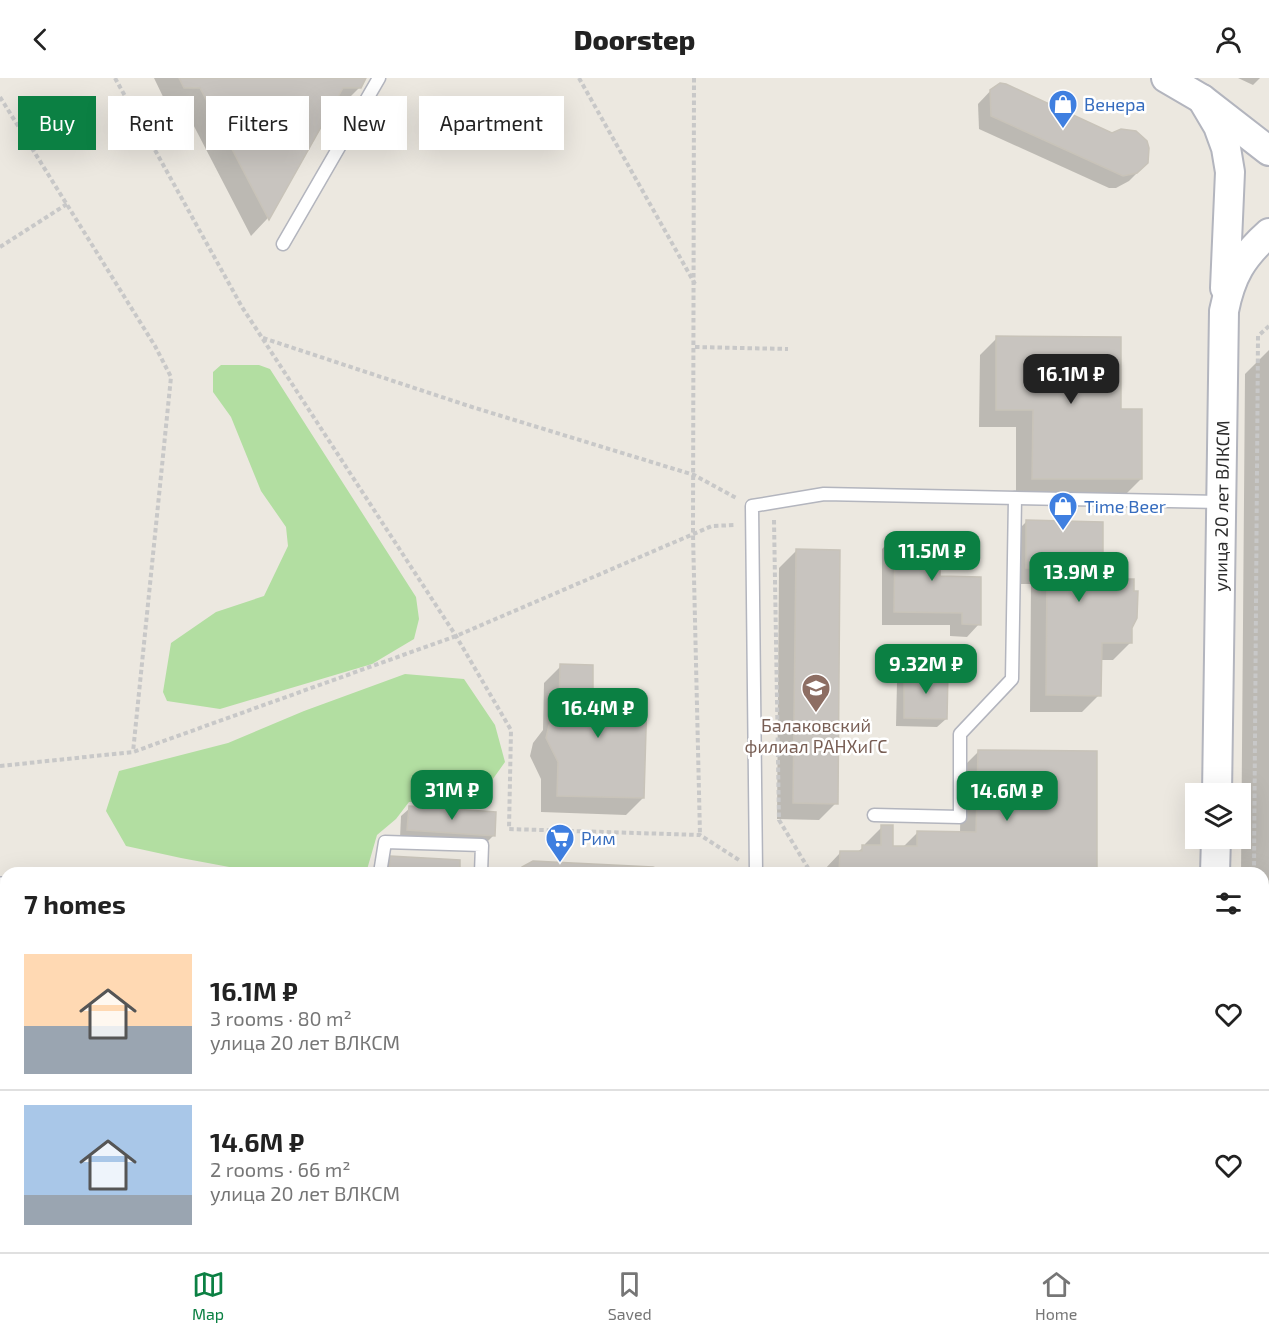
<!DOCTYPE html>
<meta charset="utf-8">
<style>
body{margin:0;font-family:"Exo 2",sans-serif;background:#f6f6f6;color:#222;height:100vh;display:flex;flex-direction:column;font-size:22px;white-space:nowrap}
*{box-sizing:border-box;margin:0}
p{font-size:20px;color:#767676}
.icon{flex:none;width:33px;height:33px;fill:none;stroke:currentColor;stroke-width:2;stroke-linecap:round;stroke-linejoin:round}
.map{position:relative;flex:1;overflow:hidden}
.sheet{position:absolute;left:0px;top:789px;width:1269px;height:386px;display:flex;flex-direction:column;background:#fff;border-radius:18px 18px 0 0;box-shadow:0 6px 24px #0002}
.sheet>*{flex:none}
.guide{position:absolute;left:18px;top:18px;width:600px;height:54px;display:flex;gap:12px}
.fabs{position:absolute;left:1185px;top:705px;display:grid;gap:12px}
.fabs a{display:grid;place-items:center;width:66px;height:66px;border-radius:0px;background:#fff;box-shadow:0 6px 24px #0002;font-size:30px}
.price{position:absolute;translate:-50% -51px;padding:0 14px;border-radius:12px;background:#0b8043;color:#fff;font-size:20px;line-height:39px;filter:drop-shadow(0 2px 3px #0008)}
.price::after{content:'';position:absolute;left:50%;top:36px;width:18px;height:14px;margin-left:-9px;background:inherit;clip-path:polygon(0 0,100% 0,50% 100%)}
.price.current{background:#222;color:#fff}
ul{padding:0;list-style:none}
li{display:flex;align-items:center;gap:18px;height:150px;padding:0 24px}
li+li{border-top:2px solid #e0e0e0}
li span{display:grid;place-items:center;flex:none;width:168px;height:120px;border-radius:0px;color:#555}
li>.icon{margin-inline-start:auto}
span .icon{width:72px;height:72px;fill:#fffc;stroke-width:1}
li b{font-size:26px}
h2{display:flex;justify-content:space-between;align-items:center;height:72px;padding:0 24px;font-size:26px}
.tag{padding:0 21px;border-radius:0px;background:#fff;box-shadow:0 6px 24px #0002;font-size:21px;line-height:54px}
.tag.current{background:#0b8043;color:#fff}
header{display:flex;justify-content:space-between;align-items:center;height:78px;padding:0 24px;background:#fff;font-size:27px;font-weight:800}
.tabs{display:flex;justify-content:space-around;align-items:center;height:84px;border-top:2px solid #e0e0e0;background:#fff;font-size:16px;color:#767676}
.tabs a{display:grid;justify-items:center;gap:3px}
.tabs .current{color:#0b8043}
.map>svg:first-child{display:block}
.green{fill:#b2dea1}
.water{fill:#7cc3e4}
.shadow{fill:#0003}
.building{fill:#c8c4bf;stroke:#c8c3b9;stroke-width:1.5}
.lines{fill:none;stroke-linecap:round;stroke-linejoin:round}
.service-casing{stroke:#b3b5be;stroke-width:15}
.tertiary-casing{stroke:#b3b5be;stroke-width:32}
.secondary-casing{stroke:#b3b5be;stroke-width:36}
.path{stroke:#c8c8c8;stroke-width:4;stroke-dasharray:4.5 3;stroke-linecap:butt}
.service{stroke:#fff;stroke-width:12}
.tertiary{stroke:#fff;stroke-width:28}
.secondary{stroke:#fff;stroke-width:33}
.labels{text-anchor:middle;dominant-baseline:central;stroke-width:5;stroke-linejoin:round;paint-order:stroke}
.shop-label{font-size:18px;fill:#366cbe;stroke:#fff;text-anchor:start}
.street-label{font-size:18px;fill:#2c2c2c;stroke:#fff}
.education-label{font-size:18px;fill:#785e54;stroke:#fff}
</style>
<header><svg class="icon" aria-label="back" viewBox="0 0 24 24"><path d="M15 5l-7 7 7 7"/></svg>Doorstep<svg class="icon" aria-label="person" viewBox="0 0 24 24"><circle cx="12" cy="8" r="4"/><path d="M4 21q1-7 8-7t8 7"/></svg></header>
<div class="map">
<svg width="1269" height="1174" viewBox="0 0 1269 1174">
<rect width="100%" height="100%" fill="#ece8e0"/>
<!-- green -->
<g class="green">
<path d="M221,287h38l11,4 146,228 3,22 -5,20 -42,25 -152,45 -53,-8 -4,-9 8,-49 45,-31 48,-16 24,-50 -2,-19 -25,-36 -30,-74 -18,-25v-20z"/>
<path d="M405,596l59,5 31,46 10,37 -25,35 -71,5 -13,17 -19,16 -11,38h-104l-81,-15 -55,-12 -20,-35 13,-40 109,-28 76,-32z"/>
<path d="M6,953v123l-6,-14v-96z"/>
<rect x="1263" y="1051" width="6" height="80"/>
<path d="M35,1169h44v5h-43z"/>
</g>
<!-- water -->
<path class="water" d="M0,1085c9,23 6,59 6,83l3,1v5h-9z"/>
<!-- shadow -->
<g class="shadow">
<path d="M154,0h210l-4,9 -17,17h-11l-65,115 -16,17 -68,-131h-16z"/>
<path d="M1238,0h22l-7,7z"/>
<path d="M1006,7l106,49 30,34 -13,13 -13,7h-7l-130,-59 -1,-25 17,-18z"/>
<path d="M997,260l123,73 21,68 -17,17 -108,-1v-68h-37l1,-72z"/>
<path d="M1269,272v690h-5l-1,-167h-22l4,-499z"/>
<path d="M1027,443l74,59 29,47v16l-17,17h-13l-1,35 -17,17h-52l1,-128h-21v-46z"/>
<path d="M895,458l44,42 40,46 -12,13 -17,-1v-11h-68v-76z"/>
<path d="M796,473l40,252 -17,17 -42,-1 2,-251z"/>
<path d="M561,588l30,30 52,102 -17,17 -85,-3v-33l-11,-23 3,-13 10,-13 1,-47z"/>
<path d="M905,596l41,45 -9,8 -41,-1 1,-44z"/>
<path d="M978,674l117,121h-272l1,-3 16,-17h16l9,-7v-2l17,-17 9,20h12l14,-14 43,1 1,-65z"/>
<path d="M410,730l83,28 -8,8 -85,-6 1,-22z"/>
<path d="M390,780l68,15h-76v-7z"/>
</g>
<!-- building -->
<g class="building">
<path d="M179,0h187l-5,10h-18l-74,132 -69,-132h-16z"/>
<path d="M1000,5l6,1 106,49 9,-4 15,2 11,10 2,7 -1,15 -11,10 -14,3 -132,-60 -1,-26z"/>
<path d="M996,258l125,1v72h21v70h-110l1,-69h-37z"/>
<path d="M1026,442l77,2v57h31v12h4l-1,27 -5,10v15h-30l-1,53 -55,-1 1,-127h-21z"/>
<path d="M895,457h46l-1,41 41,1v48l-19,-1v-11l-68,-1z"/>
<path d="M796,471l44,1 -2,254 -45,-1z"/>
<path d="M560,586l33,1v29l54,2 -3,102 -87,-2 1,-34 -12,-24 3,-13 10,-13z"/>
<path d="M904,594l44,1 -1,46 -43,-1z"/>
<path d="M978,672l119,1v122h-258l1,-22h22v-6h19v-20h12v21h24v-15l59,1z"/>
<path d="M409,728l87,6 -1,24 -88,-6z"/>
<path d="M390,778l70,4v13h-71z"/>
<path d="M533,783l120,6 16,6h-147v-6z"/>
</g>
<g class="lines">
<!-- service casing -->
<g class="service-casing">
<g id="service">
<path d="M283,166l96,-166"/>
<path d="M874,737l86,2v-83l52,-55 3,-181"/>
<path d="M380,795l5,-31 97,3 -1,28"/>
<path d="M756,795l-4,-367 72,-12 396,8"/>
</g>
</g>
<!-- tertiary casing -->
<g class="tertiary-casing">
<g id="tertiary">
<path d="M1166,0l36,21 67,52"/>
<path d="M1202,21l16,27 8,22 4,24 -5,116"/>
<path id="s1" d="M1217,716l7,-483c7,-35 18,-54 45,-78"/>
<path d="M1215,795l1,-35"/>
</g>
</g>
<!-- secondary casing -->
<g class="secondary-casing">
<g id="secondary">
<path d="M0,816h6"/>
<path d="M1263,998h6"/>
<path d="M723,1174v-6"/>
</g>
</g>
<!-- path -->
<g class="path">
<path d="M115,0l127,229 214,329 55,94 -2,99 191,6 39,25"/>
<path d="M579,0l116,206"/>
<path d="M694,0l-1,456 7,301"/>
<path d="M0,19l155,249 16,31 -38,375"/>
<path d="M0,169l67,-43"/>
<path d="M263,260l209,69 222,68 44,24"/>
<path d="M695,269l93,2"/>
<path d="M774,442l5,300 32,53"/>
<path d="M0,688l133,-14 323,-116 256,-110 24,-1"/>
<path d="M1254,795l4,-537 11,-10"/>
<path d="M0,863h6"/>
<path d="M0,920l6,-4"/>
<path d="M1263,954h6"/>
<path d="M1263,1094h6"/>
<path d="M1263,1134h6"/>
<path d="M778,1168l6,6"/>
<path d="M1028,1168l112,5"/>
<path d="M1140,1168v5h129"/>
<path d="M661,1174v-6"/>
<path d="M767,1174l1,-6"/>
</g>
<!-- service -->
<use href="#service" class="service"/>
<!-- tertiary -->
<use href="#tertiary" class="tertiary"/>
<!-- secondary -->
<use href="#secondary" class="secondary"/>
</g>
<!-- icons -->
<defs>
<g id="shop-pin" transform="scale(1.5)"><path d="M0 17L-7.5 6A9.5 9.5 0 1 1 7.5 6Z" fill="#3f7fe0" stroke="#fff"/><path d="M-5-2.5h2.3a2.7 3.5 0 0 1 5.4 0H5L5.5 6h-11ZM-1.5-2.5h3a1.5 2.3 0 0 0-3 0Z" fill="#fff"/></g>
<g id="university-pin" transform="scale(1.5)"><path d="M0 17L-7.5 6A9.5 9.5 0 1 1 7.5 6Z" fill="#8d6e63" stroke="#fff"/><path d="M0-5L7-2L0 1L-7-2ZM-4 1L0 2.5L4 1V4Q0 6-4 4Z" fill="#fff"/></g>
<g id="supermarket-pin" transform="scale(1.5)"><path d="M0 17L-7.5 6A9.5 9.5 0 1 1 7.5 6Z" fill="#3f7fe0" stroke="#fff"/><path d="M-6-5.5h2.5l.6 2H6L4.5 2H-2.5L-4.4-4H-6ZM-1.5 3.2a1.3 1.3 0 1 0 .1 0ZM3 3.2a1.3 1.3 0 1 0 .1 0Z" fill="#fff"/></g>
</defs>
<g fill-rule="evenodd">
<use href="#shop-pin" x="1063" y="26"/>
<use href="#shop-pin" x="1063" y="428"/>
<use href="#university-pin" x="816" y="610"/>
<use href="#supermarket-pin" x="560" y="760"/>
</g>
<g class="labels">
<!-- shop labels -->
<g class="shop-label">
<text x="1084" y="26">Венера</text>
<text x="1084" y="428">Time Beer</text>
<text x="581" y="760">Рим</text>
</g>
<!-- street labels -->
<g class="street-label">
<text stroke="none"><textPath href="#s1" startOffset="288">улица 20 лет ВЛКСМ</textPath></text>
</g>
<!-- education labels -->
<g class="education-label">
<text x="816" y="647">Балаковский<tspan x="816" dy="21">филиал РАНХиГС</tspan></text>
</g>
</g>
</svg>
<div class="fabs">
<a><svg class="icon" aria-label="layers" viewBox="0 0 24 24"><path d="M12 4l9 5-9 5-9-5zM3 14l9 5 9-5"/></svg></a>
</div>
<b class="price current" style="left:1071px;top:327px">16.1M ₽</b>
<b class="price" style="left:932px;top:504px">11.5M ₽</b>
<b class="price" style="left:1079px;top:525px">13.9M ₽</b>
<b class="price" style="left:926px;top:617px">9.32M ₽</b>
<b class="price" style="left:598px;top:661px">16.4M ₽</b>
<b class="price" style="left:452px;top:743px">31M ₽</b>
<b class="price" style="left:1007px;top:744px">14.6M ₽</b>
<div class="guide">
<a class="tag current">Buy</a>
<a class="tag">Rent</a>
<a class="tag">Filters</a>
<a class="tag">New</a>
<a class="tag">Apartment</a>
</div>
<section class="sheet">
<h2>7 homes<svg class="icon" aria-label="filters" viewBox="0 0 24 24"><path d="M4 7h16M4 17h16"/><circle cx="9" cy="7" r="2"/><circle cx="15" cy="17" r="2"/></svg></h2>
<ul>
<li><span style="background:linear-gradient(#ffd9b3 60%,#9aa5b1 0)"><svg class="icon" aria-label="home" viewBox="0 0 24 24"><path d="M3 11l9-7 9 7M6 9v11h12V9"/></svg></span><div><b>16.1M ₽</b><p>3 rooms · 80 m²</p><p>улица 20 лет ВЛКСМ</p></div><svg class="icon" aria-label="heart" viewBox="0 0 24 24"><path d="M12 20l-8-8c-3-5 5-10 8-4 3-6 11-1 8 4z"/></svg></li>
<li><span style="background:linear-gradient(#a9c7e8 75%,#9aa5b1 0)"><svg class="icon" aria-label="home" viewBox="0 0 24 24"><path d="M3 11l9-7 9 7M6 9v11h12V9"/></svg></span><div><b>14.6M ₽</b><p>2 rooms · 66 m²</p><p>улица 20 лет ВЛКСМ</p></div><svg class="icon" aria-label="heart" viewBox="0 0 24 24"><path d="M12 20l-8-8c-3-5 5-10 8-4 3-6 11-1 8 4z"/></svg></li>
</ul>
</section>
</div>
<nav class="tabs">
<a class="current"><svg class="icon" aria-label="map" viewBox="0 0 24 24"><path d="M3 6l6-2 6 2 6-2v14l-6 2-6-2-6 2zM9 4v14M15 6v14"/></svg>Map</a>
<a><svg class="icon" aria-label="saved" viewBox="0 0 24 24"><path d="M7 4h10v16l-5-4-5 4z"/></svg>Saved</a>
<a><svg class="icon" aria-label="home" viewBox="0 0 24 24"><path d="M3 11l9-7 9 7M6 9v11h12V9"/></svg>Home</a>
</nav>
